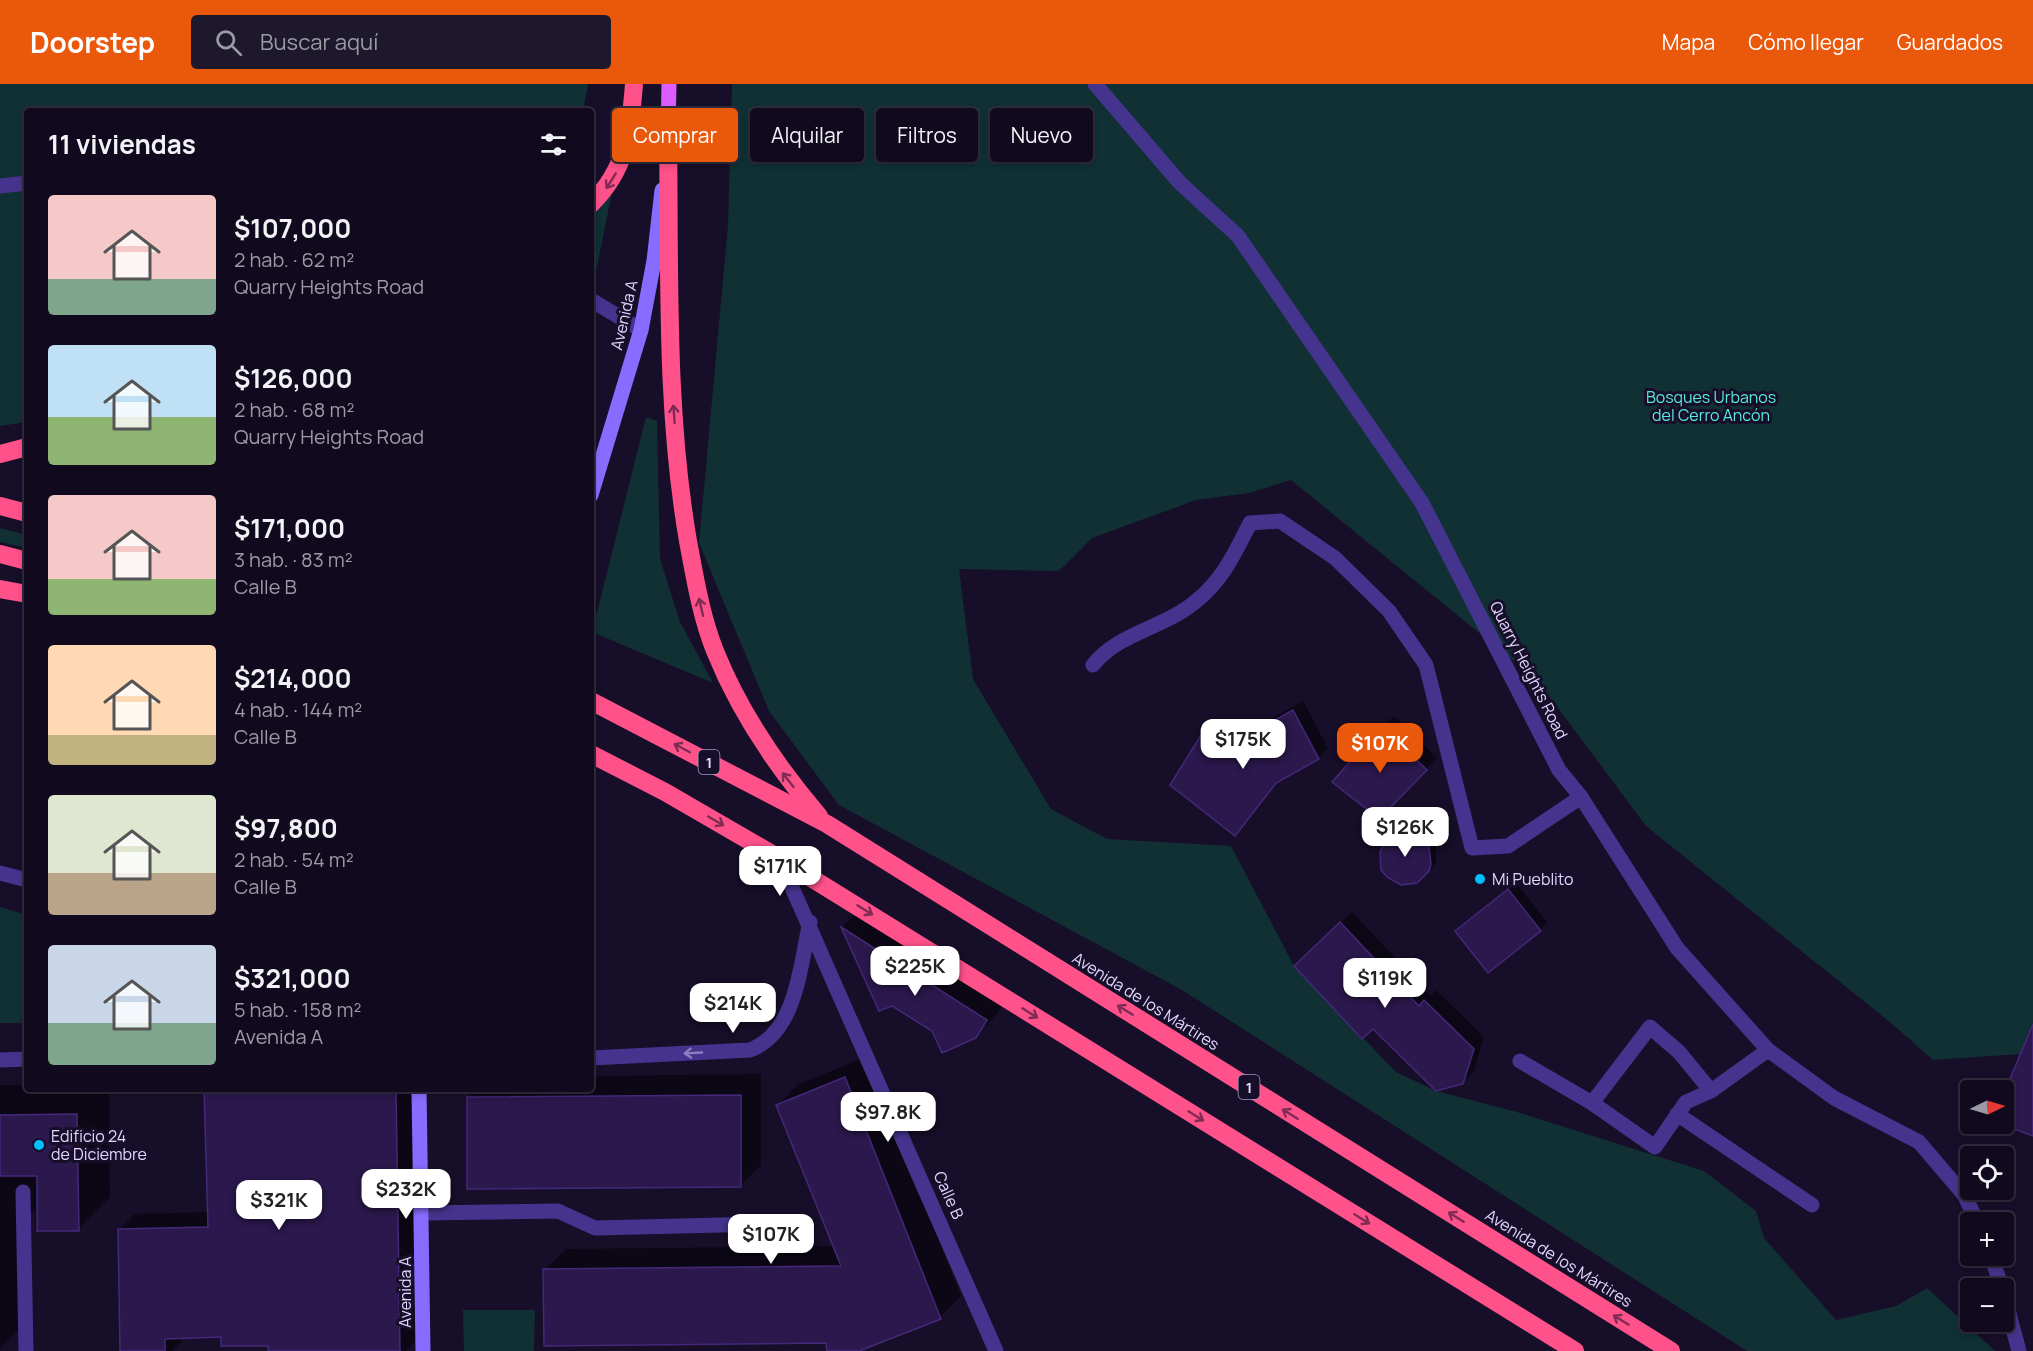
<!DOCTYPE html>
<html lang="es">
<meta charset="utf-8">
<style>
body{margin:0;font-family:Manrope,sans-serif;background:#1e182c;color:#f1f3f6;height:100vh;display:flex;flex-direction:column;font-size:22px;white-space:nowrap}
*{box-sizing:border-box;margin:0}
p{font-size:20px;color:#9c9aa4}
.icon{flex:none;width:33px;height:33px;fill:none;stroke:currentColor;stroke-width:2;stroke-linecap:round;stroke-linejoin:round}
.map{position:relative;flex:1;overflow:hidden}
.details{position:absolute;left:24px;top:24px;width:570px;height:984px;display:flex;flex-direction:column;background:#110a1f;border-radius:6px;box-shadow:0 3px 9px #0003,0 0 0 2px #302b3d}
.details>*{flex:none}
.guide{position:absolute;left:612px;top:24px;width:570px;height:54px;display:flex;gap:12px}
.needle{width:39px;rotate:85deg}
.buttons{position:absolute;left:1960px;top:996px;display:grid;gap:12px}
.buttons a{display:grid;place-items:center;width:54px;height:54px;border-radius:6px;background:#110a1f;box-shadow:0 3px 9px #0003,0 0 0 2px #302b3d;font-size:30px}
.price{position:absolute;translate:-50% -51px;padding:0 14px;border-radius:12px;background:#fff;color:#222;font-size:20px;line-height:39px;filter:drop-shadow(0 2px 3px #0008)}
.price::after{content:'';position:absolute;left:50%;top:36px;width:18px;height:14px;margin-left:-9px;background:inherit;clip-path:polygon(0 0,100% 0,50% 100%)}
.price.selected{background:#ea580c;color:#fff}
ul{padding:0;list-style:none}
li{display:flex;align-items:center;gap:18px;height:150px;padding:0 24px}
li span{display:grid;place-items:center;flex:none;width:168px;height:120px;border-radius:6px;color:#555}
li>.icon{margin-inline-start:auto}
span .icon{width:72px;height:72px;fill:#fffc;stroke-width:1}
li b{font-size:26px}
h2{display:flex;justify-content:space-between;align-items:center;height:72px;padding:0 24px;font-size:26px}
.pill{padding:0 21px;border-radius:6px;background:#110a1f;box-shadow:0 3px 9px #0003,0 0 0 2px #302b3d;font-size:21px;line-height:54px}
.pill.selected{background:#ea580c;color:#fff}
header{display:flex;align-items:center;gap:36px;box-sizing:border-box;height:84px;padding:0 30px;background:#ea580c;color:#fff}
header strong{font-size:28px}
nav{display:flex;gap:33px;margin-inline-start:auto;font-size:21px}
.search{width:420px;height:54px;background:#1e182c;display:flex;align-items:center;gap:15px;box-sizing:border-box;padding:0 21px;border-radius:6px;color:#9c9aa4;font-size:22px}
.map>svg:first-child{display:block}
.green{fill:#103034}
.shadow{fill:#0007}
.building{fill:#2b184c;stroke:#45287a;stroke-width:1.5}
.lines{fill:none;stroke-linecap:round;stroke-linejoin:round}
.lane{stroke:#45348d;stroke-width:15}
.street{stroke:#45348d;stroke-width:15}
.secondary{stroke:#876dff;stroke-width:15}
.primary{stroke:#db5dff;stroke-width:15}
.highway{stroke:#ff518a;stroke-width:18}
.oneway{stroke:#7f2c55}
.oneway2{stroke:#8b7dc0}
.poi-dot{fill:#02bfff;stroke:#170e29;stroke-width:2}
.labels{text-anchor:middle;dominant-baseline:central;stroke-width:6;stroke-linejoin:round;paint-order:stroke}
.shield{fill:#170e29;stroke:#a49abf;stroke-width:1.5}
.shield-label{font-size:15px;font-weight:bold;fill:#e1d6ff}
.street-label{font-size:16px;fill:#e1d6ff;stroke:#170e29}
.park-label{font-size:16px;fill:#56ebdc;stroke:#170e29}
.poi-label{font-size:16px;fill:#e1d6ff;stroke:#170e29;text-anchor:start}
</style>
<header>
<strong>Doorstep</strong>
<div class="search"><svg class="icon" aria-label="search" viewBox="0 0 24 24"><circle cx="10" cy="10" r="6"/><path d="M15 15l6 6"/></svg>Buscar aquí</div>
<nav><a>Mapa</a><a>Cómo llegar</a><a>Guardados</a></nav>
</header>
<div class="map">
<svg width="2033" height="1267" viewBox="0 0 2033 1267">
<rect width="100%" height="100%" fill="#170e29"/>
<!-- green -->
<g class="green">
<path d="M0,0h588l-5,27h-556v311l-27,4z"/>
<path d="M732,0h1301v973l-13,-3 -87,6 -42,-37 -245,-197 -109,-146 -246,-200 -42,13 -53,7 -104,38 -33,33 -100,-2 14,110 78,130 56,30 124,7 63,120 102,106 40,19 81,21 187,59 52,40 8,27 72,82 60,-14 31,-18 68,63h-248l-565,-361 -343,-185 -70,-94 -70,-168 29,-318z"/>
<path d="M598,97l14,11 -21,105v-104z"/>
<path d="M646,333l11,4 3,138 20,63 33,61 -121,-51z"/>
<path d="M0,444l27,7v13l-27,-6z"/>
<path d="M0,823l27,8v108h-27z"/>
<path d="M463,1226h72l-1,41h-70z"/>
</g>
<!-- shadow -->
<g class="shadow">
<path d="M1303,617l25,47 -10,10 -39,22 -44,54 -63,-49 33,-52 10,-10 21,15z"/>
<path d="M1394,632l43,42 -58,59 -45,-35z"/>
<path d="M1400,738l24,6 12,12v23l-13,14 -30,-48z"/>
<path d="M1516,799l31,39 -7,8 -83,1z"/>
<path d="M863,823l144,92 -11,16 -21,21 -41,-6 -42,-25 -12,4 -38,-82z"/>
<path d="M1352,828l79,84 5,-6 48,47 -10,34 -12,12 -89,-56 -77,-61z"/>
<path d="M866,973l95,239 -21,21 -85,34h-27v-10l-283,-71 21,-21 268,-3 -56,-141 21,-21z"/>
<path d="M761,990v91l-21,21 -272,-89 8,-8h115v-13z"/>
<path d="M0,1001h27v4h82l1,108 -32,32 -43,1v-21l-7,7 1,103 -29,29z"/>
<path d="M206,1005h205l5,252 -10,10h-137v-7l-47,-9 -41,2v5l-9,9h-51l-2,-121 16,-16 74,-2z"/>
</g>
<!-- building -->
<g class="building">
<path d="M1293,626l26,49 -43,24 -41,53 -65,-51 33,-53 22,16z"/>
<path d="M1382,642l45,44 -48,49 -47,-37z"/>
<path d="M1392,745l24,6 13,12 2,17 -2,7 -12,12 -16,2 -14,-8 -6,-7 -1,-18z"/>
<path d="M1508,805l33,42 -53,42 -33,-42z"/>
<path d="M1340,838l79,84 5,-6 50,49 -11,35 -27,7 -63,-62 -11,10 -68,-73z"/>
<path d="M841,843l146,93 -11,18 -34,15 -10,-22 -40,-25 -13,5z"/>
<path d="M2033,940v112l-29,-11v-32z"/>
<path d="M845,993l96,242 -82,32h-32l-1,-8 -282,3 -1,-77 298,-3 -65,-161z"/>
<path d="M204,1005h192l4,262h-132v-5h-47v-9l-56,2v12h-45l-2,-122 90,-2z"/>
<path d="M741,1011v92l-274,2v-92z"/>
<path d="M77,1030l2,117h-42v-55h-37v-61z"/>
</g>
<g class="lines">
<!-- lane -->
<g class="lane">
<path d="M0,102l27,-3"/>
<path d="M591,216l50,30"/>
<path d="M1093,581c25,-32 71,-37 102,-63 27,-21 40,-49 55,-79l30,-2 55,37 54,53 37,54 46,183 36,-2 73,-49"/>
<path d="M1520,977l72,42 58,-76 29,25 32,39"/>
<path d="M1592,1019l63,44 31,-45 25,-11 57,-41"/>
<path d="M1677,1030l135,91"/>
<path d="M23,1108l3,159"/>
<path d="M423,1129l135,-2 37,17 171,-4"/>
</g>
<!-- street -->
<g class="street">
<path d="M1095,0l85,99 58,53 184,267 137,267 22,27 96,151 91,102 66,48 85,44 46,54 12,26"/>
<path d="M779,774l217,493"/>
<path d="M0,789l27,7"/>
<path d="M591,974l159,-8c47,-18 50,-85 60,-128"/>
<path d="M0,976l27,-1"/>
<path d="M1991,1172l11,32"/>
<path d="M2004,1211l15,56"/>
</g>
<!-- secondary -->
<g class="secondary">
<path d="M591,411l50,-165 13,-69 8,-71"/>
<path d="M419,1005l4,262"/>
</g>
<!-- primary -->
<path class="primary" d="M668,52l1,-52"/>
<!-- highway -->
<g class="highway">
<path d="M668,52c2,135 -3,272 20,405 7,37 13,75 27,110 25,62 61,115 104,165"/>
<path d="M591,120c36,-35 39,-72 43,-120"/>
<path d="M0,370l27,-7"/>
<path d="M0,422l27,7"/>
<path d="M0,470l27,7"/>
<path d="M0,505l27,5"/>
<path d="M591,617l236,123 844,527"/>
<path d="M591,670l74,38 114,66 796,493"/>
</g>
</g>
<!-- one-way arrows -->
<defs><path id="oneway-shaft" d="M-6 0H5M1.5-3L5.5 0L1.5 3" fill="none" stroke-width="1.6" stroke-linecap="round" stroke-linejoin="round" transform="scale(1.5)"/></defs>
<g class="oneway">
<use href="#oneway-shaft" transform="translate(611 97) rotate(122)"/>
<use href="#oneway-shaft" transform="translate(674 330) rotate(-94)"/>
<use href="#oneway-shaft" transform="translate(701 523) rotate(-103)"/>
<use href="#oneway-shaft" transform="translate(682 664) rotate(-152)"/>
<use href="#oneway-shaft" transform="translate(788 696) rotate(-128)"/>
<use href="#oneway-shaft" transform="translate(716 737) rotate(30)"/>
<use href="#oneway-shaft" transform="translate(865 826) rotate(32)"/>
<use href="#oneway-shaft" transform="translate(1125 926) rotate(-148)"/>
<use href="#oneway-shaft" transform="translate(1030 929) rotate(32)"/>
<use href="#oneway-shaft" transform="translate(1290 1030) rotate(-148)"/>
<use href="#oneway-shaft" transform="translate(1196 1032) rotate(32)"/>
<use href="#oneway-shaft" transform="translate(1456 1133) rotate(-148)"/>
<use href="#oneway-shaft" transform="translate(1362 1135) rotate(32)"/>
<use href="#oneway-shaft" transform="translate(1621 1236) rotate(-148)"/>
</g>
<use class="oneway2" href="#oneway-shaft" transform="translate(693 969) rotate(177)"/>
<!-- markers -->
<g class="poi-dot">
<circle cx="1480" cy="795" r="6"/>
<circle cx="39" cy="1061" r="6"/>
</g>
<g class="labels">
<!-- shield labels -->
<g class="shield">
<rect x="698.5" y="666" width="21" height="24" rx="4.5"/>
<rect x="1238.5" y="991" width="21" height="24" rx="4.5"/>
</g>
<g class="shield-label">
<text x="709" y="678">1</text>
<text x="1249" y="1003">1</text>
</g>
<!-- street labels -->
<g class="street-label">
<text transform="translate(624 231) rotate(-77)">Avenida A</text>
<text transform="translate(1529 586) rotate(63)">Quarry Heights Road</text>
<text transform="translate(1146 917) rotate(32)">Avenida de los Mártires</text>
<text transform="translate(949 1111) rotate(66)">Calle B</text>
<text transform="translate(1559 1174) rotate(32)">Avenida de los Mártires</text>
<text transform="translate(405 1208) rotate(-90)">Avenida A</text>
</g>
<!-- park labels -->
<g class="park-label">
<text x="1711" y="313">Bosques Urbanos<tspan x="1711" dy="18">del Cerro Ancón</tspan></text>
</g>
<!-- poi labels -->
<g class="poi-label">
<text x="1492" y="795">Mi Pueblito</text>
<text x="51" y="1052">Edificio 24<tspan x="51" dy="18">de Diciembre</tspan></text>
</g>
</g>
</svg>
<div class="buttons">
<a><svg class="needle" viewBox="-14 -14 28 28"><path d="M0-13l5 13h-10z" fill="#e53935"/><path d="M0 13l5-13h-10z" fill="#9c9aa4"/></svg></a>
<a><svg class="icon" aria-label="locate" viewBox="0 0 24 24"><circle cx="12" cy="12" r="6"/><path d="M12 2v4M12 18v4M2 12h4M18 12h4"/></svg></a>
<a>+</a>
<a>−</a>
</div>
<b class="price" style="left:1243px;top:686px">$175K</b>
<b class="price selected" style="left:1380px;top:690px">$107K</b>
<b class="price" style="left:1405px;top:774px">$126K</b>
<b class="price" style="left:780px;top:813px">$171K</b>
<b class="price" style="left:915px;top:913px">$225K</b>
<b class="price" style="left:1385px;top:925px">$119K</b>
<b class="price" style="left:733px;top:950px">$214K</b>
<b class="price" style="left:888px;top:1059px">$97.8K</b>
<b class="price" style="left:406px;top:1136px">$232K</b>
<b class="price" style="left:279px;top:1147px">$321K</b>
<b class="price" style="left:771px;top:1181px">$107K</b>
<div class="guide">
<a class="pill selected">Comprar</a>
<a class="pill">Alquilar</a>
<a class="pill">Filtros</a>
<a class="pill">Nuevo</a>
</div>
<section class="details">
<h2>11 viviendas<svg class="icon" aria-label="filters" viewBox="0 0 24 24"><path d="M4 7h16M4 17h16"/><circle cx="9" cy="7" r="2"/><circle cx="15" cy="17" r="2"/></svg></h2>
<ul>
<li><span style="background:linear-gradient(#f6c9c9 70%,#7fa58c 0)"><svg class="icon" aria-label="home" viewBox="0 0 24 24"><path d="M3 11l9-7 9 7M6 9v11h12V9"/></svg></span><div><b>$107,000</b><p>2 hab. · 62 m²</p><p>Quarry Heights Road</p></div></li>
<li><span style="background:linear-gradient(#bfe0f5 60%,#8fb573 0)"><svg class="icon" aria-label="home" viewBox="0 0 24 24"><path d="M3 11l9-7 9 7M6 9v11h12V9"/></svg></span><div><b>$126,000</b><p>2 hab. · 68 m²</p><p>Quarry Heights Road</p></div></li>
<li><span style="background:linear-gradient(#f6c9c9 70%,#8fb573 0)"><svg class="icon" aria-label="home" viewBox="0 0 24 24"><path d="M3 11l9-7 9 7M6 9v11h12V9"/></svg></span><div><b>$171,000</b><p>3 hab. · 83 m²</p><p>Calle B</p></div></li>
<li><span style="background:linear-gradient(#ffd9b3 75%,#c2b280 0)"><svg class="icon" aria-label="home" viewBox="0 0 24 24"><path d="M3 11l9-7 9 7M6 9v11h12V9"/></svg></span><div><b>$214,000</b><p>4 hab. · 144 m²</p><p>Calle B</p></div></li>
<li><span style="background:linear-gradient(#dfe7d0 65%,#b9a48a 0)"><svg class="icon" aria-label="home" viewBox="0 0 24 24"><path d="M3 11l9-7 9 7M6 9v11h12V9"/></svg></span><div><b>$97,800</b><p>2 hab. · 54 m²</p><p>Calle B</p></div></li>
<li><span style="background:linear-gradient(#c9d6e8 65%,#7fa58c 0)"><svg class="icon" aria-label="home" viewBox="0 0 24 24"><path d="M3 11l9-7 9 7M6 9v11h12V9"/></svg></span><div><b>$321,000</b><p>5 hab. · 158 m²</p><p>Avenida A</p></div></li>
</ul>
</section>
</div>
